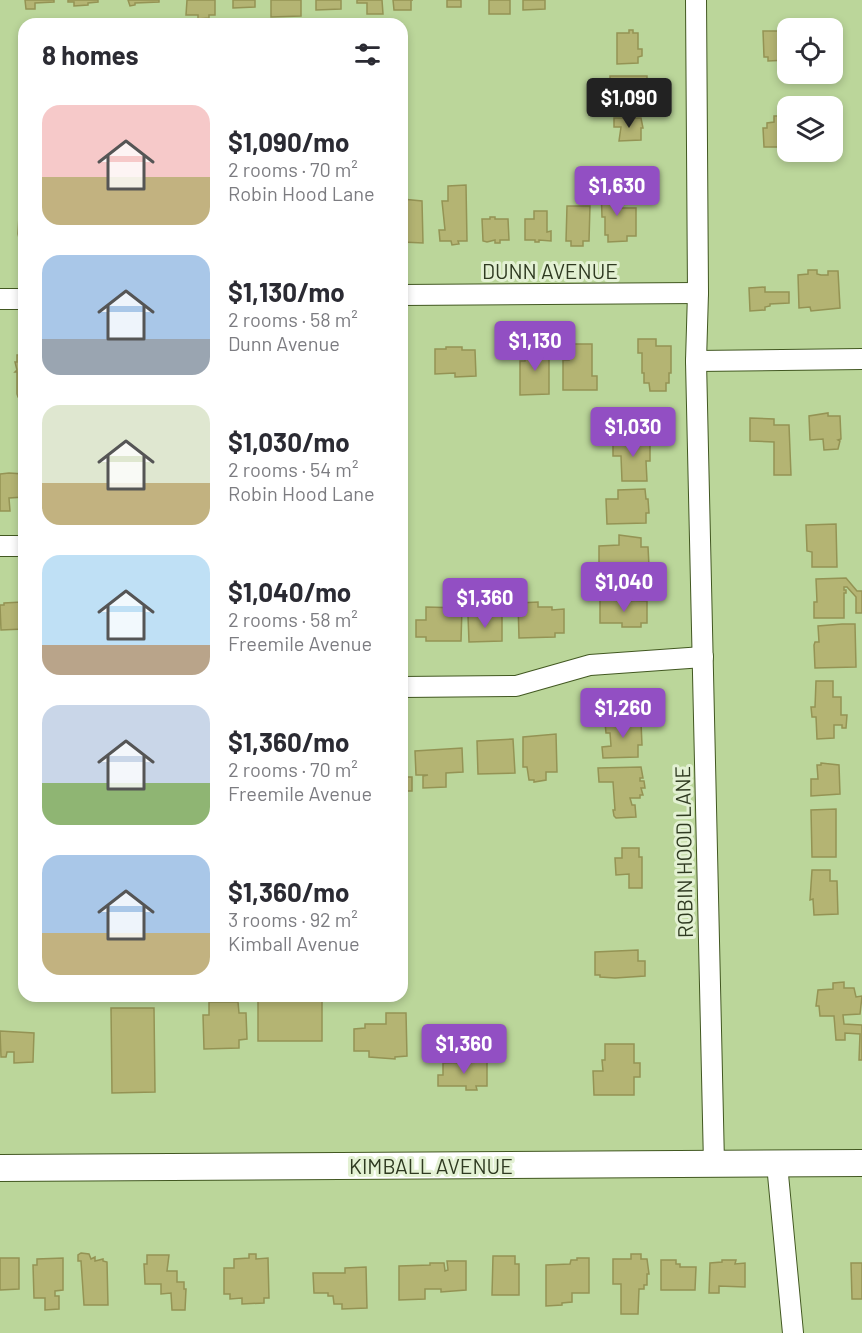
<!DOCTYPE html>
<meta charset="utf-8">
<style>
body{margin:0;font-family:Barlow,sans-serif;background:#f2f2f3;color:#2b2b33;height:100vh;display:flex;flex-direction:column;font-size:22px;white-space:nowrap}
*{box-sizing:border-box;margin:0}
p{font-size:20px;color:#7c7c81}
.icon{flex:none;width:33px;height:33px;fill:none;stroke:currentColor;stroke-width:2;stroke-linecap:round;stroke-linejoin:round}
.map{position:relative;flex:1;overflow:hidden}
.details{position:absolute;left:18px;top:18px;width:390px;height:984px;display:flex;flex-direction:column;background:#fff;border-radius:18px;box-shadow:0 3px 9px #0003}
.details>*{flex:none}
.buttons{position:absolute;left:777px;top:18px;display:grid;gap:12px}
.buttons a{display:grid;place-items:center;width:66px;height:66px;border-radius:12px;background:#fff;box-shadow:0 3px 9px #0003;font-size:30px}
.price{position:absolute;translate:-50% -51px;padding:0 14px;border-radius:6px;background:#924fc3;color:#fff;font-size:20px;line-height:39px;filter:drop-shadow(0 2px 3px #0008)}
.price::after{content:'';position:absolute;left:50%;top:36px;width:18px;height:14px;margin-left:-9px;background:inherit;clip-path:polygon(0 0,100% 0,50% 100%)}
.price.active{background:#222;color:#fff}
ul{padding:0;list-style:none}
li{display:flex;align-items:center;gap:18px;height:150px;padding:0 24px}
li span{display:grid;place-items:center;flex:none;width:168px;height:120px;border-radius:18px;color:#555}
li>.icon{margin-inline-start:auto}
span .icon{width:72px;height:72px;fill:#fffc;stroke-width:1}
li b{font-size:26px}
h2{display:flex;justify-content:space-between;align-items:center;height:72px;padding:0 24px;font-size:26px}
.map>svg:first-child{display:block}
.building{fill:#b4b473;stroke:#949354;stroke-width:1.5}
.lines{fill:none;stroke-linecap:round;stroke-linejoin:round}
.minor-casing{stroke:#425821;stroke-width:22}
.major-casing{stroke:#425821;stroke-width:28}
.minor{stroke:#fff;stroke-width:20}
.major{stroke:#fff;stroke-width:26}
.labels{text-anchor:middle;dominant-baseline:central;stroke-width:6;stroke-linejoin:round;paint-order:stroke}
.street-label{font-size:21px;fill:#2f3a21;stroke:#e3f1d3}
</style>
<div class="map">
<svg width="862" height="1333" viewBox="0 0 862 1333">
<rect width="100%" height="100%" fill="#bbd69a"/>
<!-- building -->
<g class="building">
<path d="M25,0h29v2l-19,1v6h-9z"/>
<path d="M68,0h30v2l-10,1v2l-14,1v-4h-6z"/>
<path d="M128,0h31v2l-24,1v2l-5,1z"/>
<path d="M187,0h28v15h-6v3l-11,1v-4h-12z"/>
<path d="M233,0h22v7l-22,1z"/>
<path d="M271,0h30v16l-30,1z"/>
<path d="M316,0h25v9l-25,1z"/>
<path d="M357,0h25l1,14h-16v-11h-10z"/>
<path d="M393,0h20h-2v10h-17z"/>
<rect x="447" y="0" width="14" height="7"/>
<rect x="489" y="0" width="21" height="14"/>
<path d="M523,0h22v9l-22,1z"/>
<path d="M629,30h4v3h5v16h4v7l-4,1v6l-21,1v-31h12z"/>
<path d="M763,31h25v29l-20,1v-4h-4z"/>
<path d="M610,76h37v22l-45,2v-20h8z"/>
<path d="M774,116h14v36h13v1l-22,1 -1,-7h-14l-1,-19h4v-5l7,-1z"/>
<path d="M614,118h27l2,10h-2v12l-22,1 2,-14h-7z"/>
<path d="M466,185l1,56h-9l1,3 -7,1 -1,-4h-11l-1,-11h6l-3,-29h6v-15z"/>
<path d="M615,186v22h21v28h-9v5l-19,1v-7h-3v-18h-3l-1,-30z"/>
<path d="M20,197h4v41h-5l-1,-4z"/>
<path d="M402,199l20,2 1,42 -21,-1z"/>
<path d="M567,206h23l-1,35h-6v5h-12v-5h-5z"/>
<path d="M534,211h13v21l4,-1v10l-12,-1v2h-4v-2h-10v-21h9z"/>
<path d="M490,217h5v2h13l1,21h-9v3h-5v-3l-8,2 -4,-1 -1,-22h8z"/>
<path d="M808,270h9v4l4,1h7v-4h10l2,37 -29,3 -1,-4 -11,1 -1,-33 10,-1z"/>
<path d="M765,287v5h24v11l-19,1v2l-5,1v3l-15,1 -1,-23z"/>
<path d="M638,339h18v7h15v27h-2v10h-3v8h-16l-1,-8h-5v-10h-2v-20h-4z"/>
<path d="M569,344h23v32h5v14h-34v-30h6z"/>
<path d="M446,347h16v3h13l1,26 -21,1v-4l-20,1v-25h11z"/>
<path d="M535,347h12l2,4v43l-29,1v-34h5v-11h10z"/>
<path d="M17,355h7v42h-6l-1,-3v-22h-2l2,-2 -2,-8h2z"/>
<path d="M828,413v3h12l1,23 -3,1 2,1 -2,8 -14,1 -1,-11 -13,1 -1,-24z"/>
<path d="M750,418l24,1v6h15l2,50h-17v-33l-24,-1z"/>
<path d="M650,439v22h-4l1,20h-25l-1,-25h-8v-16z"/>
<path d="M9,473l15,1v23l-15,1 1,13h-10v-37z"/>
<path d="M645,489l1,10h2l1,14h-3v10l-39,1 -1,-25h12v-9z"/>
<path d="M836,524l1,43h-25v-15l-5,-1 -1,-26z"/>
<path d="M619,535l22,3v9h7l1,19 -50,1v-21l20,-1z"/>
<path d="M846,578l11,13h5v22h-6v-16l-9,-10h-3v3h2v3h-2v25h-30v-16h3l-1,-23z"/>
<path d="M600,600l47,1v22h-6v4h-19v-4h-22z"/>
<path d="M22,602l2,2v25l-23,1 -1,-25h4v-2z"/>
<path d="M538,602v5h14v3l12,-1v24h-9v4l-36,1 -1,-35z"/>
<path d="M426,607l36,1 -1,33h-35v-4h-10v-17h10z"/>
<path d="M468,616h34v25l-33,1z"/>
<path d="M842,624h13l1,43 -41,1 -1,-23 1,-3h4l-1,-16z"/>
<path d="M816,681h17v16h8v18h6l-1,13h-4v-3h-8v13l-17,1 -1,-22h-4l-1,-10h4z"/>
<path d="M628,719h9l1,3h3l1,23h-4v12l-35,1 -1,-11 9,-1 -1,-13h-4l-1,-10 23,-1z"/>
<path d="M556,734l1,38h-11v8l-12,2v-2h-5l-2,-13h-4v-30z"/>
<path d="M513,739l2,34 -37,1 -1,-33z"/>
<path d="M462,748l1,24 -17,1v14l-23,1v-12l5,-1h-12l-1,-24z"/>
<path d="M402,754h2l-1,23h9v14h-10z"/>
<path d="M821,763l18,2 1,29 -29,2v-17h7l-1,-14h4z"/>
<path d="M641,767l2,11h-3v3h4l1,7h-4l2,7h-3v3h-10l2,7h3l1,12 -20,1 -2,-2 -1,-6h2l-2,-28h-14l-1,-14z"/>
<path d="M836,809v48h-24l-1,-47z"/>
<path d="M622,848h17v9h3v31h-13v-14l-13,1 -1,-17h7z"/>
<path d="M812,870h18v11h7l1,33 -24,1 -1,-16 -3,1z"/>
<path d="M638,950v11h7v15l-30,2 -15,-1v-2h-5v-23z"/>
<path d="M844,982v6h10l2,9 6,-1 -2,18 -17,1 1,9 18,1v35h-3l1,-26 -15,-1v7h-9l-2,-24h-14l-1,-10h-3l2,-16 15,-1v-6z"/>
<rect x="258" y="996" width="64" height="45"/>
<path d="M209,1002h29l1,11h7l1,26 -8,1v8l-35,1 -1,-34h6z"/>
<path d="M111,1008h43l1,84 -43,1z"/>
<path d="M386,1013h20l1,43 -12,1v2l-26,-2v-6h-15v-22l11,-1v-4h21z"/>
<path d="M0,1031l34,2 -1,29 -19,1v-11h-7l-1,5h-5z"/>
<path d="M605,1044h29v19h6v14h-6v18h-40l-1,-24h10l-1,-11h3z"/>
<path d="M487,1062v24h-11l1,4h-11v-4h-28v-11h5v-12z"/>
<path d="M81,1253l8,1 2,5 4,-2v4l8,-2v2l4,1 1,43h-24l-3,-44h-3v-6z"/>
<path d="M249,1254h7v5l12,-1 1,40h-5v5l-22,1v-6l-12,1v-5h-6v-26h10v-9l15,-1z"/>
<path d="M631,1254h10v5h6l2,15h-2v11h-3v4h-5l-1,25h-17v-30h-8v-25h18z"/>
<path d="M147,1255h22l-2,16h10v11h7v7h2l-1,21h-13l-1,-17 -10,1v-10h-16l-1,-20h3z"/>
<path d="M493,1256h22v8h4v31h-27z"/>
<path d="M0,1258h19v31l-19,1z"/>
<path d="M63,1258v32l-8,1v5h4v13l-14,1v-12h-11l-1,-33h4v-6z"/>
<path d="M577,1258h12v35h-17v9l-10,1v2l-16,1v-41l24,-1 1,-4h6z"/>
<path d="M661,1260h15v4h4v3h16l-1,23h-34z"/>
<path d="M722,1260h14l-1,4 10,-1v24l-26,-1v7h-10l1,-30 12,-1z"/>
<path d="M447,1261h19v29l-25,2v-3h-16v10l-26,1v-34l31,-1v-2h14l1,8 3,-1z"/>
<path d="M851,1263h11v36h-10z"/>
<path d="M366,1267l1,41 -25,1v-5h-8l-1,-8h-5v-3h-14l-1,-20h32v-5z"/>
</g>
<g class="lines">
<!-- minor casing -->
<g class="minor-casing">
<g id="minor">
<path d="M696,0l2,293 -2,68 18,803"/>
<path d="M402,295l296,-2"/>
<path d="M0,299h24"/>
<path d="M696,361l166,-2"/>
<path d="M0,546h24"/>
<path d="M402,687l114,-1 74,-21 113,-8"/>
<path d="M777,1164l16,169"/>
</g>
</g>
<!-- major casing -->
<g class="major-casing">
<path id="major" d="M0,1168l862,-5"/>
</g>
<!-- minor -->
<use href="#minor" class="minor"/>
<!-- major -->
<use href="#major" class="major"/>
</g>
<g class="labels">
<!-- street labels -->
<g class="street-label">
<text x="550" y="270">DUNN AVENUE</text>
<text transform="translate(683 852) rotate(-91)">ROBIN HOOD LANE</text>
<text x="431" y="1165">KIMBALL AVENUE</text>
</g>
</g>
</svg>
<div class="buttons">
<a><svg class="icon" aria-label="locate" viewBox="0 0 24 24"><circle cx="12" cy="12" r="6"/><path d="M12 2v4M12 18v4M2 12h4M18 12h4"/></svg></a>
<a><svg class="icon" aria-label="layers" viewBox="0 0 24 24"><path d="M12 4l9 5-9 5-9-5zM3 14l9 5 9-5"/></svg></a>
</div>
<b class="price active" style="left:629px;top:129px">$1,090</b>
<b class="price" style="left:617px;top:217px">$1,630</b>
<b class="price" style="left:535px;top:372px">$1,130</b>
<b class="price" style="left:633px;top:458px">$1,030</b>
<b class="price" style="left:624px;top:613px">$1,040</b>
<b class="price" style="left:485px;top:629px">$1,360</b>
<b class="price" style="left:623px;top:739px">$1,260</b>
<b class="price" style="left:464px;top:1075px">$1,360</b>
<section class="details">
<h2>8 homes<svg class="icon" aria-label="filters" viewBox="0 0 24 24"><path d="M4 7h16M4 17h16"/><circle cx="9" cy="7" r="2"/><circle cx="15" cy="17" r="2"/></svg></h2>
<ul>
<li><span style="background:linear-gradient(#f6c9c9 60%,#c2b280 0)"><svg class="icon" aria-label="home" viewBox="0 0 24 24"><path d="M3 11l9-7 9 7M6 9v11h12V9"/></svg></span><div><b>$1,090/mo</b><p>2 rooms · 70 m²</p><p>Robin Hood Lane</p></div></li>
<li><span style="background:linear-gradient(#a9c7e8 70%,#9aa5b1 0)"><svg class="icon" aria-label="home" viewBox="0 0 24 24"><path d="M3 11l9-7 9 7M6 9v11h12V9"/></svg></span><div><b>$1,130/mo</b><p>2 rooms · 58 m²</p><p>Dunn Avenue</p></div></li>
<li><span style="background:linear-gradient(#dfe7d0 65%,#c2b280 0)"><svg class="icon" aria-label="home" viewBox="0 0 24 24"><path d="M3 11l9-7 9 7M6 9v11h12V9"/></svg></span><div><b>$1,030/mo</b><p>2 rooms · 54 m²</p><p>Robin Hood Lane</p></div></li>
<li><span style="background:linear-gradient(#bfe0f5 75%,#b9a48a 0)"><svg class="icon" aria-label="home" viewBox="0 0 24 24"><path d="M3 11l9-7 9 7M6 9v11h12V9"/></svg></span><div><b>$1,040/mo</b><p>2 rooms · 58 m²</p><p>Freemile Avenue</p></div></li>
<li><span style="background:linear-gradient(#c9d6e8 65%,#8fb573 0)"><svg class="icon" aria-label="home" viewBox="0 0 24 24"><path d="M3 11l9-7 9 7M6 9v11h12V9"/></svg></span><div><b>$1,360/mo</b><p>2 rooms · 70 m²</p><p>Freemile Avenue</p></div></li>
<li><span style="background:linear-gradient(#a9c7e8 65%,#c2b280 0)"><svg class="icon" aria-label="home" viewBox="0 0 24 24"><path d="M3 11l9-7 9 7M6 9v11h12V9"/></svg></span><div><b>$1,360/mo</b><p>3 rooms · 92 m²</p><p>Kimball Avenue</p></div></li>
</ul>
</section>
</div>
